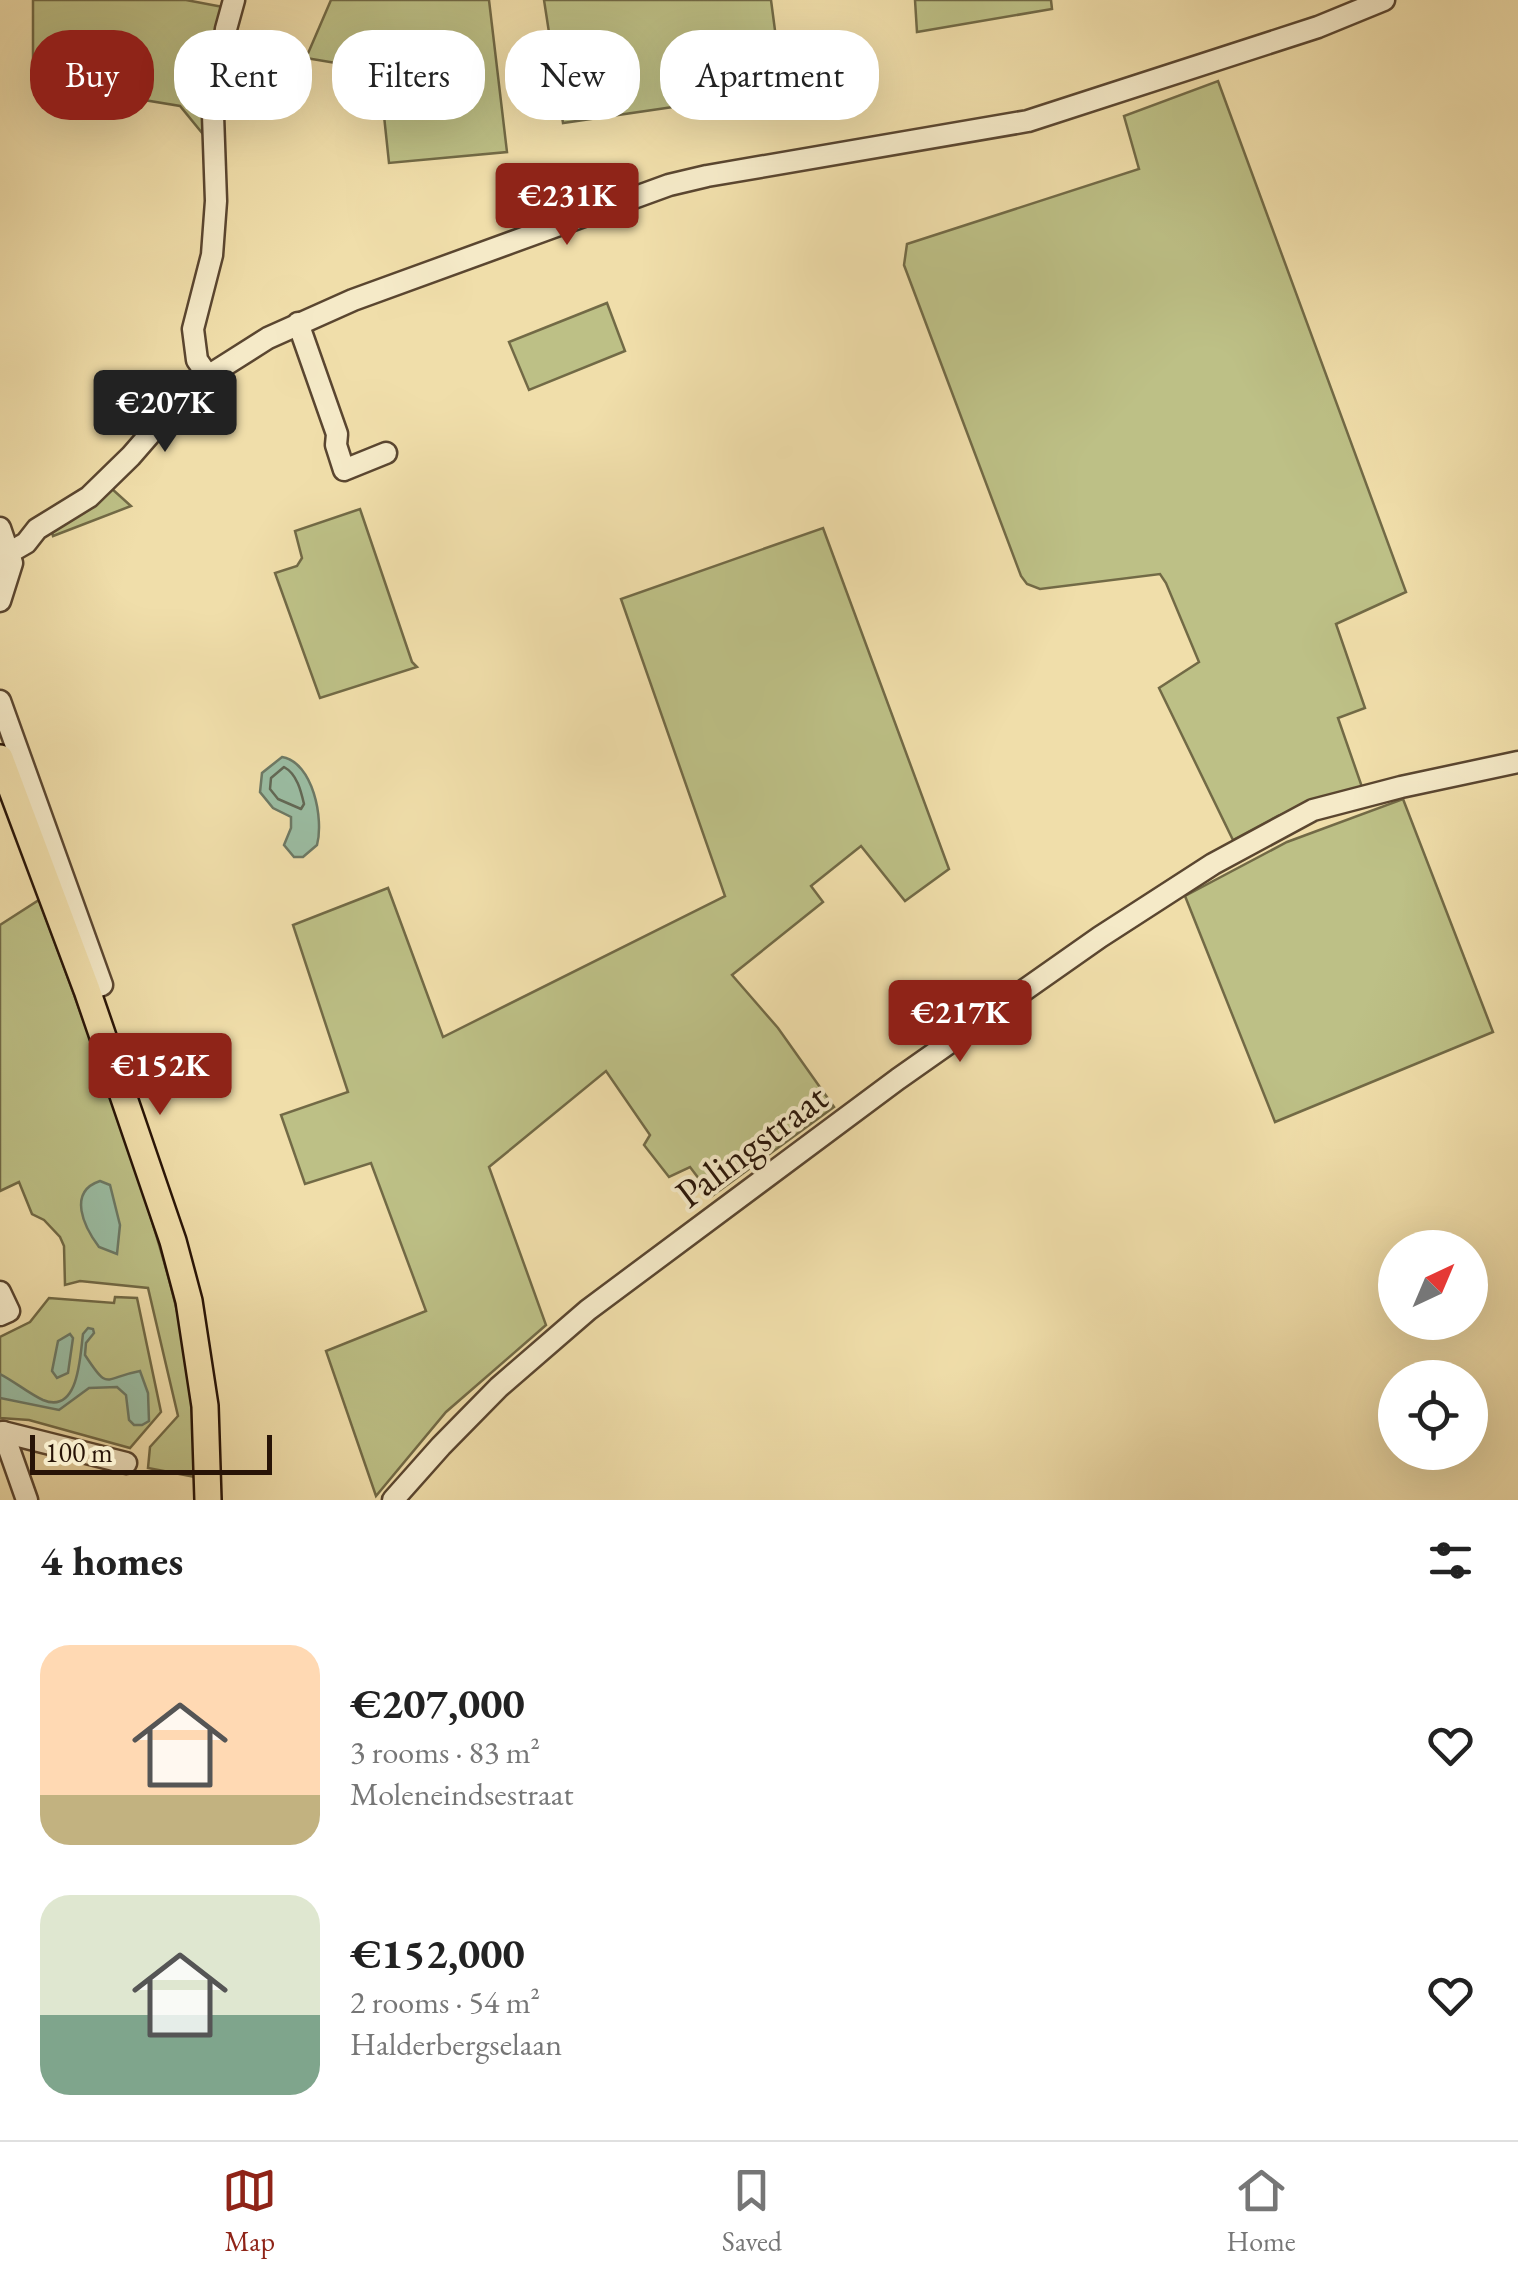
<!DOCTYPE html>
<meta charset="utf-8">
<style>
body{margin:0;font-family:"EB Garamond",serif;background:#f6f6f6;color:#222;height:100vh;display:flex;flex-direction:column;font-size:38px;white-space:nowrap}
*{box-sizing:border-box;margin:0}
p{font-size:32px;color:#767676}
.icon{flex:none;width:55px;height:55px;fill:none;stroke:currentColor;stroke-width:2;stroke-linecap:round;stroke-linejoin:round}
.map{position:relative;height:1500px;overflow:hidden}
.panel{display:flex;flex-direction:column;background:#fff;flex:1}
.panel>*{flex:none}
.hud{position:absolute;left:30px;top:30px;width:1000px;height:90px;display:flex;gap:20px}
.needle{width:65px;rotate:44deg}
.buttons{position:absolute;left:1378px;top:1230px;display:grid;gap:20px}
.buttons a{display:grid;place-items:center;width:110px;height:110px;border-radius:50%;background:#fff;box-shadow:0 10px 40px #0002;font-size:50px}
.scale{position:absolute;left:30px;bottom:25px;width:242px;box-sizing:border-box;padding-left:10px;border:5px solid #281407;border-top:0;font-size:28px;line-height:35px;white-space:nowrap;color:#281407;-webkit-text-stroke:8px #f5eac8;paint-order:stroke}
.price{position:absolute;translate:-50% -85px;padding:0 22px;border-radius:10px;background:#8f2418;color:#fff;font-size:32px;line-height:65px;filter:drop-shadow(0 2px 5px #0008)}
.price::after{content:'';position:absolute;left:50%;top:60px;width:30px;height:22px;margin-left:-15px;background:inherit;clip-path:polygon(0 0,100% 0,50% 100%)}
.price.current{background:#222;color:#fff}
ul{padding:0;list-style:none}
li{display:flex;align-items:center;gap:30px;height:250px;padding:0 40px}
li span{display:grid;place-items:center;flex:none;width:280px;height:200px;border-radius:30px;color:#555}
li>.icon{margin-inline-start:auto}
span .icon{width:120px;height:120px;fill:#fffc;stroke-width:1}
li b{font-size:42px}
h2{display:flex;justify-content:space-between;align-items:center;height:120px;padding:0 40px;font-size:42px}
.tag{padding:0 35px;border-radius:40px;background:#fff;box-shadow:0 10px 40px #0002;font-size:35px;line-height:90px}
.tag.current{background:#8f2418;color:#fff}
.dock{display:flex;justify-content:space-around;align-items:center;height:140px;border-top:2px solid #e0e0e0;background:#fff;font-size:28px;color:#767676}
.dock a{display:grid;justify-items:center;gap:5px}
.dock .current{color:#8f2418}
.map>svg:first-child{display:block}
.green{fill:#bdc086;stroke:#726a46;stroke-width:2.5}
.water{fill:#9bbda3;stroke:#6d7965;stroke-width:2.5}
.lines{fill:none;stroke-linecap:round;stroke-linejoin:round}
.shore{stroke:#626855;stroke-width:2.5}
.minor-casing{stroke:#5a4630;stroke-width:25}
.major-casing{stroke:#281407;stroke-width:30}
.minor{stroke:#f5eac8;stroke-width:20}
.major{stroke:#f0deaa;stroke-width:25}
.labels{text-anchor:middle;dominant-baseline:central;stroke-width:8;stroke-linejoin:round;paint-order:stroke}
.street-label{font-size:40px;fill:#281407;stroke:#f5eac8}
</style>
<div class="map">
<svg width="1518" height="1500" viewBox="0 0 1518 1500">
<rect width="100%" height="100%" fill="#f0deaa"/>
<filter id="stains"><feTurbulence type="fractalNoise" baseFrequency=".002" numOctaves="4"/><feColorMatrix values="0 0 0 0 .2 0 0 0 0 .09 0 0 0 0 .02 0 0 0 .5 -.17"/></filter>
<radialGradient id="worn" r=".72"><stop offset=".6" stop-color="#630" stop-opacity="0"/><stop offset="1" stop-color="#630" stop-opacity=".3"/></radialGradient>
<!-- green -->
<g class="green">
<path d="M33,0h153l37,7 -18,96 2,36 -27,-33 -139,-23 -8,1z"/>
<path d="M331,0h158l18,152 -118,11 -7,-66 6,5 21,1 44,-12 -10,-12 2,-25 -33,-12 -7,23 -25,17 -2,-12 -72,-12z"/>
<path d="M544,0h227l12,91 -220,32z"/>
<path d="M915,0h136l1,9 -135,23z"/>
<path d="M1218,81l188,511 -70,32 29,84 -27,10 24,69 -84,29 -45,24 -74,-152 40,-26 -33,-79 -6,-9 -120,15 -13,-5 -6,-8 -117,-311 3,-21 232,-75 -15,-53z"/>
<path d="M607,303l18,48 -96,39 -20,-48z"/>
<path d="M111,488l20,18 -78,30 -1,-3z"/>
<path d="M360,509l52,153 5,5 -97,31 -45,-125 22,-7 5,-8 -7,-27z"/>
<path d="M823,528l126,341 -44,32 -44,-55 -50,40 12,16 -91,73 46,53 56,79 -122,89 -22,-29 -21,10 -25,-32 6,-10 -44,-64 -117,96 57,158 -100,87 -70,84 -50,-145 100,-40 -55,-148 -66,21 -24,-69 67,-23 -55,-167 95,-37 55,149 282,-141 -104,-297z"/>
<path d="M1403,799l90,233 -218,90 -90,-226 102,-54z"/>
<path d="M39,900c33,88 65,176 95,265 33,100 66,206 61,312l-47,-9 2,-21 28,-31 -30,-128 -68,-7 -15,4 -1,-39 -4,-9 -16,-17 -12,-6 -13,-32 -19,9v-266z"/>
<path d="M115,1297l22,1 24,114 -31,36 -101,-28 -29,-2v-81l30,-15 19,-24 65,5z"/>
</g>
<!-- water -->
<g class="water">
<path d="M421,35l15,3 6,7 2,34 13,21 -3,9c-25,13 -42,-10 -66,-7l-6,-5 -2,-15 24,-17 8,-23z"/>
<path d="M282,757c31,5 42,62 35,88l-14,12h-9l-10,-12 7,-17v-11l-18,-9 -13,-16 2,-19z"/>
<path d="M100,1181l10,4 10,40 -3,29 -18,-7c-15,-20 -32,-55 1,-66z"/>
<path d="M88,1328l5,1 1,4 -8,10 -1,12c24,37 18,23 55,16l8,22 1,28 -7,4h-8l-5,-5 -3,-25 -9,-8 -28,1 -30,22 -59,-12v-24c14,7 28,19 43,26 36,15 37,-44 40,-66z"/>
<path d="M70,1334l3,4 -5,35 -11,5 -5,-7 6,-30z"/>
</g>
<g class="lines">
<!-- shore -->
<g class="shore">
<path d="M425,46l7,2c9,19 -4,26 12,49l-3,6c-12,0 -38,-10 -47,-15l1,-6c23,-10 16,-25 30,-36z"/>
<path d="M284,767c13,7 17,24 20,37l-3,5 -23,-10 -8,-10 1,-11z"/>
</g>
<!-- minor casing -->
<g class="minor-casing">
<g id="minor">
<path d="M298,323l39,111 -1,11 8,25 42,-17"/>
<path d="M208,376l-11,-16 -4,-31 19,-74 4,-54 -3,-86 13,-86 8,-29"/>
<path d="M0,528l12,35 -12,38"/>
<path d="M0,558l26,-15 11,-14 52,-32 42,-41 46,-53 31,-27 60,-38 85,-38 316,-115 38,-9 321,-55 290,-94 66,-27"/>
<path d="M0,701l102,284 -15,5"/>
<path d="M0,1292l9,19 -9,4"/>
<path d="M3,1432l123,31"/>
<path d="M0,1433l3,-1 24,68"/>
<path d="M393,1500l48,-54 58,-59 89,-77 310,-231 202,-142 113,-73 100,-54 88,-23 117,-25"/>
</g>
</g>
<!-- major casing -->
<g class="major-casing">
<path id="major" d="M0,758l87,232 86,251 16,60 16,105 3,94"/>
</g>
<!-- minor -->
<use href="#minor" class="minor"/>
<!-- major -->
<use href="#major" class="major"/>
</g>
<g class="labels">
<!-- street labels -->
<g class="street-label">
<text transform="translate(751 1145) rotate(-37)">Palingstraat</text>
</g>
</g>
<rect width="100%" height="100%" filter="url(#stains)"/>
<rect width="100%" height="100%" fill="url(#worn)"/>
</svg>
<div class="buttons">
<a><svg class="needle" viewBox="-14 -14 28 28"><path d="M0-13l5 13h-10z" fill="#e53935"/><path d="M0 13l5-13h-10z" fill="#767676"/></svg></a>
<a><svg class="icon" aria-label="locate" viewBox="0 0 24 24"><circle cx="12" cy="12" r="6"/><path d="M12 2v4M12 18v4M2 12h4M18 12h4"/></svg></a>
</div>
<div class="scale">100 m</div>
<b class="price" style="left:567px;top:248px">€231K</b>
<b class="price current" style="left:165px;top:455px">€207K</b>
<b class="price" style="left:960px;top:1065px">€217K</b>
<b class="price" style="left:160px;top:1118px">€152K</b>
<div class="hud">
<a class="tag current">Buy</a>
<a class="tag">Rent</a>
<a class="tag">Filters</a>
<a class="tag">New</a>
<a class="tag">Apartment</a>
</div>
</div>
<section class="panel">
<h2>4 homes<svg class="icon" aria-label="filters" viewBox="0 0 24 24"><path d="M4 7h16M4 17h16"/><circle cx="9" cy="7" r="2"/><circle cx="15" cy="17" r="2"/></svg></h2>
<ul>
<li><span style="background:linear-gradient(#ffd9b3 75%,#c2b280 0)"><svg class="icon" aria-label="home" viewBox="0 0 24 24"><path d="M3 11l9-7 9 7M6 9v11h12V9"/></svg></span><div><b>€207,000</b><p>3 rooms · 83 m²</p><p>Moleneindsestraat</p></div><svg class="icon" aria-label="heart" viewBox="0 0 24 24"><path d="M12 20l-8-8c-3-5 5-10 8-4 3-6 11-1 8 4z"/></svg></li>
<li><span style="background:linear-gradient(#dfe7d0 60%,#7fa58c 0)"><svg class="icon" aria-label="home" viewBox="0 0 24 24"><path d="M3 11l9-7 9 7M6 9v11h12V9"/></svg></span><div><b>€152,000</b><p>2 rooms · 54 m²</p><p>Halderbergselaan</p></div><svg class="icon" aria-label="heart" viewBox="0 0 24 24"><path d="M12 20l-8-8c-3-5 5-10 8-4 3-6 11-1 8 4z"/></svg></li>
</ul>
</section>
<nav class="dock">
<a class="current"><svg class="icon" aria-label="map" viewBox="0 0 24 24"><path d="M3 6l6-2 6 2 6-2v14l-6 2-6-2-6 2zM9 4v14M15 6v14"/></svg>Map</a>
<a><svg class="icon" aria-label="saved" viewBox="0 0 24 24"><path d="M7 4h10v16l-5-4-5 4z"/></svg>Saved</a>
<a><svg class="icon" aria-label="home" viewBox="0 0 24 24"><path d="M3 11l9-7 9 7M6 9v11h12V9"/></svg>Home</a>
</nav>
